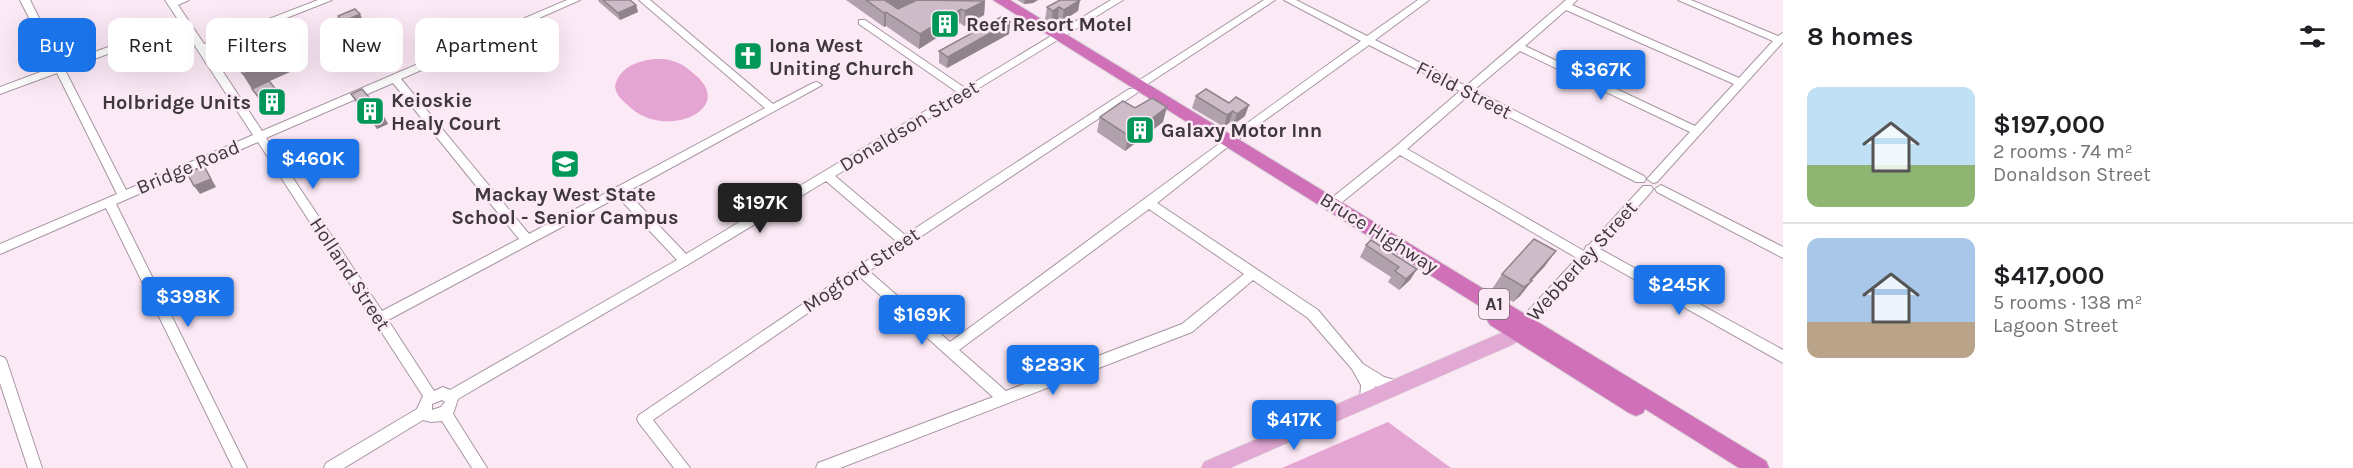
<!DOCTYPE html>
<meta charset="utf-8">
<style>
body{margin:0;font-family:Karla,sans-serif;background:#f2f2f2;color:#202124;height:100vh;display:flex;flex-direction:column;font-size:22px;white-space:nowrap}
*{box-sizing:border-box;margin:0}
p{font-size:20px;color:#757577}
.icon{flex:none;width:33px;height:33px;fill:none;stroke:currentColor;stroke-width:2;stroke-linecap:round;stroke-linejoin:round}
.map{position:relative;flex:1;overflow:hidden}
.drawer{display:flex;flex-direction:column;background:#fff;width:570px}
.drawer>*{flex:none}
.hud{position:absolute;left:18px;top:18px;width:570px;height:54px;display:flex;gap:12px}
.price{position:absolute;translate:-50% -51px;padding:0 14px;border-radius:6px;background:#1a73e8;color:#fff;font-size:20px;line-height:39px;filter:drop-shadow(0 2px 3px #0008)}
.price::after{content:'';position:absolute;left:50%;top:36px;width:18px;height:14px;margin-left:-9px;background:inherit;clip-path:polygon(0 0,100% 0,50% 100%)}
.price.selected{background:#222;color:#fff}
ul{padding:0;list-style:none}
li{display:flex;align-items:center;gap:18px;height:150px;padding:0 24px}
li+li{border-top:2px solid #e0e0e0}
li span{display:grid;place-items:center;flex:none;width:168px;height:120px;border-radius:12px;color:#555}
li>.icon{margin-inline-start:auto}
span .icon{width:72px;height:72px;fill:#fffc;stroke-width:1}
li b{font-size:26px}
h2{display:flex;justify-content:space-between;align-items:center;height:72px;padding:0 24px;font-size:26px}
.pill{padding:0 21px;border-radius:12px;background:#fff;box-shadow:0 6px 24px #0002;font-size:21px;line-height:54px}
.pill.selected{background:#1a73e8;color:#fff}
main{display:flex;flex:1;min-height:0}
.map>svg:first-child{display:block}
.green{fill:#e4a5d3}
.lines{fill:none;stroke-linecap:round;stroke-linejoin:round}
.minor-casing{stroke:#a796a2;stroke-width:2}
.major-casing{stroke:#d5d3d4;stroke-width:1}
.highway-casing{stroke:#d5d3d4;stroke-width:2}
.minor{fill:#fff;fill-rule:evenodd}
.major{fill:#e2a9d5;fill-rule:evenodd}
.highway{fill:#cf70b9;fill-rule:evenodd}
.wall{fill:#b0a1ac}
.shaded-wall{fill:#90838c}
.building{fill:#cdbbc8;stroke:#90838c;stroke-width:1.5}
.labels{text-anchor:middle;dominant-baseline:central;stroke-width:5;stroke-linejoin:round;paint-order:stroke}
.shield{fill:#fce9f6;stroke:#776c74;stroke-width:1.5}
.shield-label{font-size:18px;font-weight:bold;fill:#3e373c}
.poi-label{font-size:20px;font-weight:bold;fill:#3e373c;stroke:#fce9f6;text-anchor:start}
.street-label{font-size:20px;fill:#3e373c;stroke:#fce9f6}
</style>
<main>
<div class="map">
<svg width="1783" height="468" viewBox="0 0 1783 468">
<rect width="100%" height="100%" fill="#fce9f6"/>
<!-- green -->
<g class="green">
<path d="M664,59c13,2 20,6 29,14 46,36 -27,67 -62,35 -8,-7 -15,-12 -16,-22 5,-22 30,-28 49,-27z"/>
<path d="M1388,422l63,46h-169z"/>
</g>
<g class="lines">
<!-- minor casing -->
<g class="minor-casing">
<g id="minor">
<path d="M20,0h10l32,64 117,-43 -14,-21h24l-11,5 26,39 114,-44h14l-124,49 54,82 305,-131h13l-179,79 128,155 236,-126 -126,-108h11l123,104 40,-21 4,-1 5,3 -195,107 59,62 271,-162 -98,-68v-4h6l100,68 146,-88h12l-288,176 70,59 224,-146h8l1,2 -1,2 -268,178 81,71c138,-100 273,-203 411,-301l-77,-41h12l71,36 51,-36h11l-54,40 91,46 100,-86h11l-5,5 167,73 34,-37 -95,-41h13l87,36 5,-3v9l-126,140 -4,1 -6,-4 43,-47 -170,-81 -46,39 170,86 2,3 -2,3h-8l-168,-86 -61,53 177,102 2,-5 3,-1 54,-59h8l2,3 -2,3 -51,57 183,101v13l-190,-107 -68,77 -5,1 -5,-1 -2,-4 2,-4 62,-67 -177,-103 -64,52h-8l-2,-3 2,-3 67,-54 65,-56 -91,-46 -144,104 -68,54 161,107 45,54 21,13 18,5 2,4 -2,4 -5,2 -22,-6 -3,18 -5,2 -5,-2 -2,-4 1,-15 -9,-16 -44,-51 -55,-38 -61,52 -352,136h-24l2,-5 175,-66 -133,-120 -207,143 37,48h-16l-35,-45 -2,-4 2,-4 257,-174 -70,-60 -137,83 -231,135 -5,15 34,54h-15l-30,-47 -11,1 -8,-2 -79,48h-20l2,-5 91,-54 6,-13 -165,-254 -142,62 131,264h-14l-127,-260 -106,46v-10l117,-50 -60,-121 -57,21v-7l54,-20zM1566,10l168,74 -39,42 -170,-80zM182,26l71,109 -127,55 -61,-120zM393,83l126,156 -137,72 -116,-173zM618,197l59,63 -227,130 -7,-3 -9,4 -46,-71zM1149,209l95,65 -62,50 -176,67 -47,-41zM442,400l3,2 -4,5 -9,3v-6z"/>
<path d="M1264,0h11l-132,87h-8l-1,-2 1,-2z"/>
<path d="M1661,185l122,62v11l-126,-66 -2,-3z"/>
<path d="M0,356l5,2 2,4 35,106h-14l-28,-85z"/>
</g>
</g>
<!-- major casing -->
<g class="major-casing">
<path id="major" d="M1517,326l6,2 2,5 -2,5 -11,7 -282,123h-29l3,-6z"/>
</g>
<!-- highway casing -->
<g class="highway-casing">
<path id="highway" d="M993,0h17l756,461 3,7h-30l-94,-59 -2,4 -7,3 -7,-3 -139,-88 -3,-5 5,-6z"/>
</g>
<!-- minor -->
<use href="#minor" class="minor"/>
<!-- major -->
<use href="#major" class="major"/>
<!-- highway -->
<use href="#highway" class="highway"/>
</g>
<!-- wall -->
<g class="wall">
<path d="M598,0h32l6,5 2,7 -18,8 -21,-18z"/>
<path d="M846,0h71l68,1 -1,14 -20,11 -4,-3 -41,26 -33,-23 -2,1z"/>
<path d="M1017,0h21l-5,3 -9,1z"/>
<path d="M1080,0l-2,11 -16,10 -4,-2 -7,3 -6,-3 2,-12z"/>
<path d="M338,16l27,9 -5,3 21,26 -11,4 -26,-30z"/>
<path d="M1010,22l-1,12 -62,34 -8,-5v-12z"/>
<path d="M234,61l67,6 -49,22z"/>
<path d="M252,89l26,3 7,11 -18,8z"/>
<path d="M351,94l37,30 -11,5 -20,-24z"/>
<path d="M1196,96l49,20 -12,9 -4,-2 -5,4 -32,-19z"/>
<path d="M1135,108l28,14 -38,29 -28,-19 3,-15z"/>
<path d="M1366,245l51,24 -7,11 -11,10 -11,-8 3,-5 -31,-20z"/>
<path d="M1545,266l-14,15 -11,15 -7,6 -21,-13 10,-15z"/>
</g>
<!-- shaded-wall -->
<g class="shaded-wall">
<path d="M889,0h28l-27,14 -4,-2v14l-2,1v-14l2,-12z"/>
<path d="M1025,0h13l-5,3 -9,1z"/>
<path d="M1080,0l-2,11 -16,10 2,-11z"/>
<path d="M985,1l-1,14 -20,11 1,-15z"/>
<path d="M636,5l2,7 -18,8 -2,-7z"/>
<path d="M1059,7l-1,12 -7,3 2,-11z"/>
<path d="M961,9l-1,14 -41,26 1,-15z"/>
<path d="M360,14l5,11 -9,4 -5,-11z"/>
<path d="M1010,22l-1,12 -62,34 1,-11z"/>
<path d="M375,42l6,12 -11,4 -6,-11z"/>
<path d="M293,52l8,15 -49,22 -9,-15z"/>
<path d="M278,92l7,11 -18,8 -7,-12z"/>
<path d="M1249,105l-4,11 -12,9 4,-11z"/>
<path d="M1167,107l-4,15 -38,29 4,-15z"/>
<path d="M1233,111l-4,12 -5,4 3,-12z"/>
<path d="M382,112l6,12 -11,5 -6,-12z"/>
<path d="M204,166l12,21 -16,7 -6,-8z"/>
<path d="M1556,251l-11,15 -15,16 2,-1 -12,15 -7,6 17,-22z"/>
<path d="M1417,269l-7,11 -11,10 7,-11z"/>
</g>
<!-- building -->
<g class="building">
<path d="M603,0h27l6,5 -18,8z"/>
<path d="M866,0h23l-3,1 12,8 19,-9 68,1 -20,10 -4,-2 -41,25 -34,-22 -2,1z"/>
<path d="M1060,0h20l-16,10 -5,-3 -6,4 -6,-4z"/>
<path d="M355,9l5,5 -9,4 24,24 -11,5 -26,-31z"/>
<path d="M1001,17l9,5 -62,35 -9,-6z"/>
<path d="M284,41l9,11 -50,22 -9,-13z"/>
<path d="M269,81l9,11 -18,7 -8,-10z"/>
<path d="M362,89l20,23 -11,5 -20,-23z"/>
<path d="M1206,89l23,14 7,-6 13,8 -12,9 -4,-3 -6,4 -31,-19z"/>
<path d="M1152,98l15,9 -38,29 -29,-19 23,-16 12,7z"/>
<path d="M204,166l7,13 -17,7 -7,-13z"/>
<path d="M1534,239l22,12 -26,29 2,1 -8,6 -22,-13z"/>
<path d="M1371,240l46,29 -11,10 -11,-8 4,-4 -33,-22z"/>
</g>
<!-- icons -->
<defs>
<g id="building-square" transform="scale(1.5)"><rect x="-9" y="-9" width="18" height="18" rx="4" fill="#009759" stroke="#fce9f6"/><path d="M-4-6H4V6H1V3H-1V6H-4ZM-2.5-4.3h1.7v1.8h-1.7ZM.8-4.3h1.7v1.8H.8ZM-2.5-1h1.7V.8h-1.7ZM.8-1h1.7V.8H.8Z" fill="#fff"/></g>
<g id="church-square" transform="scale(1.5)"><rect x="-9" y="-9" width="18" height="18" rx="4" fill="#009759" stroke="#fce9f6"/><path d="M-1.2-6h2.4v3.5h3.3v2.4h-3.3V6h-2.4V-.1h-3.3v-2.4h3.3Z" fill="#fff"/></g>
<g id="school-square" transform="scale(1.5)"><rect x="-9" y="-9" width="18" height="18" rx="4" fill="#009759" stroke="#fce9f6"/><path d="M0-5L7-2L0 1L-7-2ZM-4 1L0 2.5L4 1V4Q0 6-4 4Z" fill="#fff"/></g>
</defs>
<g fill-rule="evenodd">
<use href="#building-square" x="945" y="24"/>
<use href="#church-square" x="748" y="56"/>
<use href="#building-square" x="272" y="102"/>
<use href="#building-square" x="370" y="111"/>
<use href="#building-square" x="1140" y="130"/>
<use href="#school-square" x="565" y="164"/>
</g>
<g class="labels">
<!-- shield labels -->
<rect class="shield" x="1479" y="289" width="30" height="30" rx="4.5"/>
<g class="shield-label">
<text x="1494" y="304">A1</text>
</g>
<!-- poi labels -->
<g class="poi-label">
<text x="966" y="24">Reef Resort Motel</text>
<text x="769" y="45">Iona West<tspan x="769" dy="23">Uniting Church</tspan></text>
<text x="391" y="100">Keioskie<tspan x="391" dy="23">Healy Court</tspan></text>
<text x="251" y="102" text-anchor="end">Holbridge Units</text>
<text x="1161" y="130">Galaxy Motor Inn</text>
<text x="565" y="194" text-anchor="middle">Mackay West State<tspan x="565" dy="23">School - Senior Campus</tspan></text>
</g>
<!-- street labels -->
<g class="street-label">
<text transform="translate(1464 90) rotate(27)">Field Street</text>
<text transform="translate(909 126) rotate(-31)">Donaldson Street</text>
<text transform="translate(188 167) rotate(-23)">Bridge Road</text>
<text transform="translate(1379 233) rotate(32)">Bruce Highway</text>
<text transform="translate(1582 261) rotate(-48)">Webberley Street</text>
<text transform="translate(861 270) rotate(-34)">Mogford Street</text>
<text transform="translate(350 274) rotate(57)">Holland Street</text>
</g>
</g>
</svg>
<b class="price" style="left:1601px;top:101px">$367K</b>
<b class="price" style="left:313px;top:190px">$460K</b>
<b class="price selected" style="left:760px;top:234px">$197K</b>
<b class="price" style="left:1679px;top:316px">$245K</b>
<b class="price" style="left:188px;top:328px">$398K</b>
<b class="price" style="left:922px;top:346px">$169K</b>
<b class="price" style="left:1053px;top:396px">$283K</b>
<b class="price" style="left:1294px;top:451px">$417K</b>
<div class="hud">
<a class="pill selected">Buy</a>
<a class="pill">Rent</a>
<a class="pill">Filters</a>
<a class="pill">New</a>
<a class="pill">Apartment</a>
</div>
</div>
<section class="drawer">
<h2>8 homes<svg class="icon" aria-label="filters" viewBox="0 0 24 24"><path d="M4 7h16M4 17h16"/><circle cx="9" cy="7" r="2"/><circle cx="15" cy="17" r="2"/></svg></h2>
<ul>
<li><span style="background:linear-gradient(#bfe0f5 65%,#8fb573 0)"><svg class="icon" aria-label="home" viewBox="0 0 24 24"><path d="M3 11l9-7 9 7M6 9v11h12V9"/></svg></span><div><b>$197,000</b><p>2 rooms · 74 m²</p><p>Donaldson Street</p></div></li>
<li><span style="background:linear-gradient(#a9c7e8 70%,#b9a48a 0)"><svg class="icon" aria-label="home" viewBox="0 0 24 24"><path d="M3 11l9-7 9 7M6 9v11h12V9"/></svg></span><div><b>$417,000</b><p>5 rooms · 138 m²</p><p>Lagoon Street</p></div></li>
</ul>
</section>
</main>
